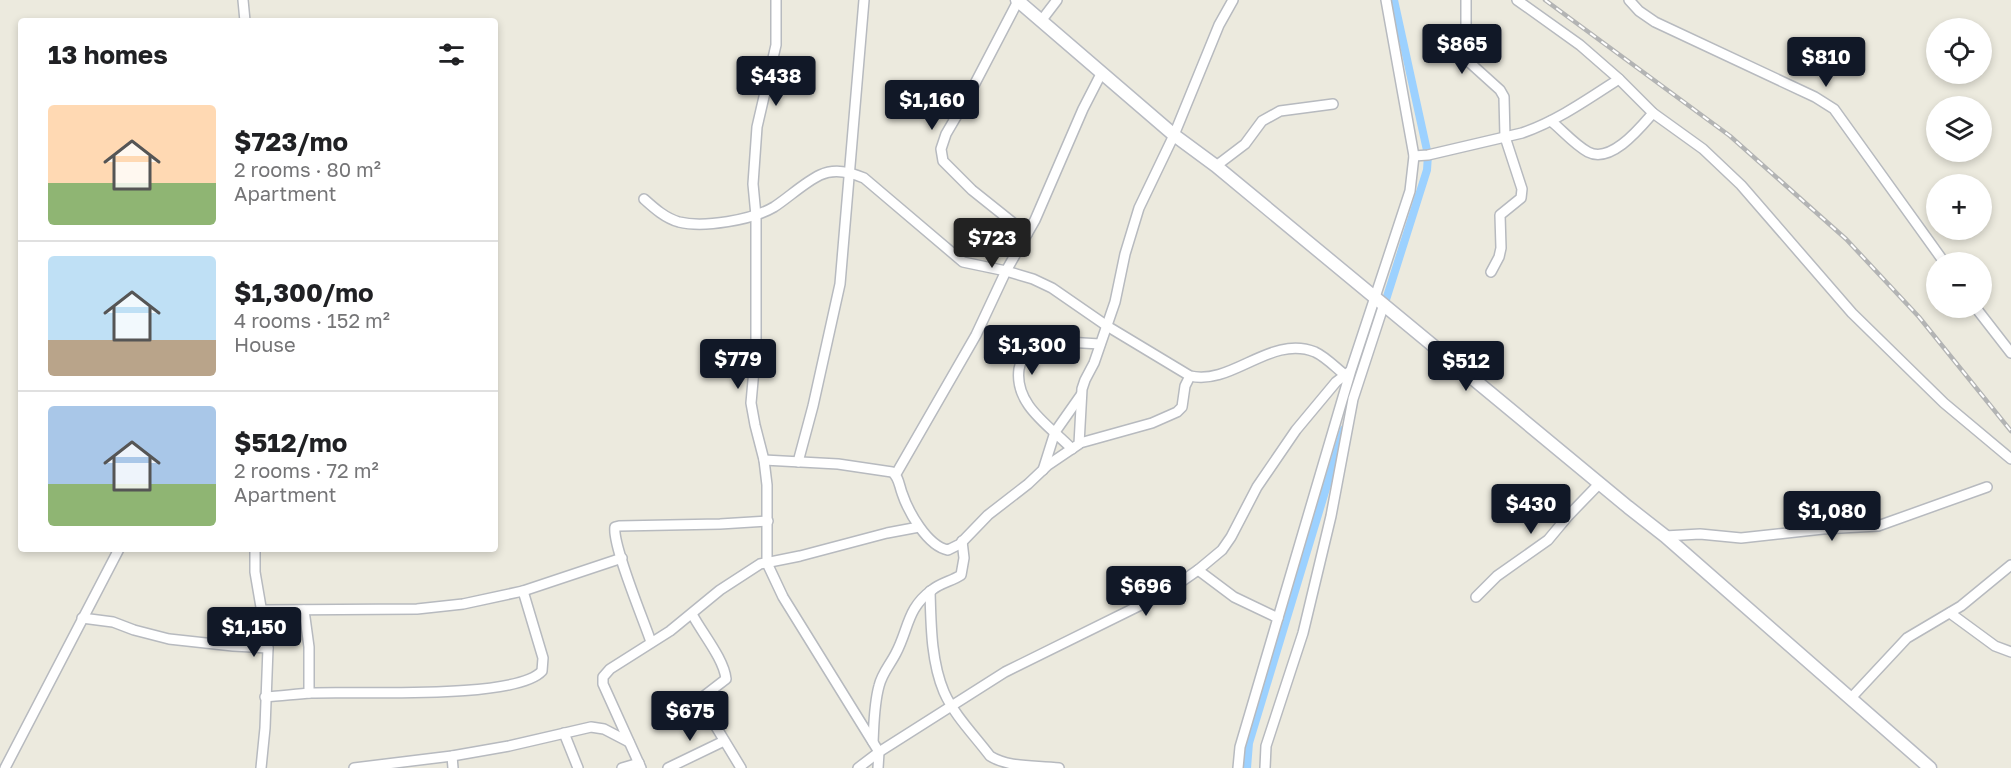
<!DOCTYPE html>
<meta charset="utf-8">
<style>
body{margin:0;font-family:"Golos Text",sans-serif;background:#f6f6f6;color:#202124;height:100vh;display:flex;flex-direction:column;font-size:22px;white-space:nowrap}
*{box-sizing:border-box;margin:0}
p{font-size:20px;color:#757577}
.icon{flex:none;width:33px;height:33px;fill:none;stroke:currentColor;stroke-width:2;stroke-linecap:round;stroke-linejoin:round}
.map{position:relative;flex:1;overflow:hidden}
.drawer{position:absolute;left:18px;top:18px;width:480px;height:534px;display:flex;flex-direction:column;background:#fff;border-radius:6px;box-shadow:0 3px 9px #0003}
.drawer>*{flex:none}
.buttons{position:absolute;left:1926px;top:18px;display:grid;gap:12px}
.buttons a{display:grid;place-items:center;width:66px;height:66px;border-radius:50%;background:#fff;box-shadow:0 3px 9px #0003;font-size:30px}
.price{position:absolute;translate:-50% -51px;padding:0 14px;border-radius:6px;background:#111827;color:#fff;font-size:20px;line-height:39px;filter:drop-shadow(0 2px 3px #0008)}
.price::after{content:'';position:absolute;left:50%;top:36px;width:18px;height:14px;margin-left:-9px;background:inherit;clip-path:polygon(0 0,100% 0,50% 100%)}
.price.active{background:#222;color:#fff}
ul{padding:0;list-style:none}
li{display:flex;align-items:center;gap:18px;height:150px;padding:0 30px}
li+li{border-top:2px solid #e0e0e0}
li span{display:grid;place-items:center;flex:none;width:168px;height:120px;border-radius:6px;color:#555}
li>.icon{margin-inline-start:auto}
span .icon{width:72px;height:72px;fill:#fffc;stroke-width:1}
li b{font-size:26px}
h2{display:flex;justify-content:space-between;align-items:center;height:72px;padding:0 30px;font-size:26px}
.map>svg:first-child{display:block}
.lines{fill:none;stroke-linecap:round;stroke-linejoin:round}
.canal{stroke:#9cd1ff;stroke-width:8}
.street-casing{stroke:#b7babf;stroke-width:12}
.secondary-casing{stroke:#b8bbc2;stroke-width:15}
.street{stroke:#fff;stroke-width:9}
.secondary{stroke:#fff;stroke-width:12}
.rail-casing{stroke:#b3b4b4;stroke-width:4.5}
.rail{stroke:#fff;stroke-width:2;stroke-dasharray:7;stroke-linecap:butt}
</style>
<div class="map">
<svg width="2011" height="768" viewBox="0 0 2011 768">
<rect width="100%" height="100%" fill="#eceade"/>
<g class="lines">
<!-- canal -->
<g class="canal">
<path d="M1384,306l43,-136 1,-15 -34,-155"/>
<path d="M1247,768l2,-25 95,-314"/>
</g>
<!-- street casing -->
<g class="street-casing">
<g id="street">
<path d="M243,0l2,21"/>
<path d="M776,0v45l-19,82 -4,57 3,32v131l-5,56 4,22 9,35 3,25v78l16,34 96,155 -1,16"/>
<path d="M1466,0v30l3,32 31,28 4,7 1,40 17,52 -1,9 -21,17 1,33 -2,9 -8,15"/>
<path d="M1517,0l63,45 39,34 34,34 50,36 38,36 111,128 92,90 67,56"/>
<path d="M1629,0l10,11 16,11 160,75 19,12 110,153"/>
<path d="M1018,1l-48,92 -24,41 -5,15 2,12 29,29 55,44"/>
<path d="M1041,21l16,-21"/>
<path d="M1551,121c12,10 24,24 37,31 23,12 52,-24 65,-39"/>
<path d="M1414,156l14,-1 94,-22c35,-12 66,-34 97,-54"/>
<path d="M1216,166l29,-22 17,-23 18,-10 53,-7"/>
<path d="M644,199c10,9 21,19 35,23 25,6 73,-2 95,-15 14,-9 31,-25 46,-32 15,-7 30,-3 44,3l99,84 43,9 27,8 19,9 55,38 83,50c42,10 81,-42 125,-24 11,5 21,16 30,23"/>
<path d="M1976,308l35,45"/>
<path d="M1080,443l72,-20 25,-11 5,-5 3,-21 5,-10"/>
<path d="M1072,449c-22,-23 -58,-44 -53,-80 3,-15 11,-24 25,-32l22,5 34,2"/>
<path d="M764,460l74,4 54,8c7,5 7,13 10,21 6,18 25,53 46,57l12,-6 28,-29 40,-31 20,-19 31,-21 3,-55 3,-9 9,-17 21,-61 10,-48 14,-46 35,-73 45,-110 14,-25"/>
<path d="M798,462l15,-56 27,-122 24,-284"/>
<path d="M1043,470l12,-38 26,-37"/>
<path d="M896,474l80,-139 30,-64 29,-51 48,-111 19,-37"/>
<path d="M1665,536l35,-2 41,4 82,-9 55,-3 109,-39"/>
<path d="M255,549v23l13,76 -3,80 -4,40"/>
<path d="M1198,570l36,27 44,21"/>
<path d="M930,591c1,34 1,70 14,101 10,23 31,44 46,64 19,12 46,9 69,12"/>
<path d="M1476,597l21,-21 51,-36 20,-24 31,-32"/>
<path d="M263,610l154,-1 46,-5 60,-13 99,-33"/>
<path d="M304,610l5,37v46"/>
<path d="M1950,613l45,33 16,6"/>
<path d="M692,614c10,19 32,45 34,65l-22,17 -3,6 40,66"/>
<path d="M82,618l31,4 21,8 35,9 64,7 35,2"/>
<path d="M651,642c-7,-21 -39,-97 -36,-115l4,-1 101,-2 48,-3"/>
<path d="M265,697c16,-1 31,-3 46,-4 44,-2 205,7 231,-22l1,-13 -20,-67"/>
<path d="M1851,698l56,-60 54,-32 50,-41"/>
<path d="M564,733l14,35"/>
<path d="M873,742c1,-19 1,-38 6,-56 3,-13 11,-21 17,-33 13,-25 11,-45 36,-63 8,-7 20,-9 29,-15l3,-17 -2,-17"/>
<path d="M452,756l1,12"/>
<path d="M5,768l114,-219"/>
<path d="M354,768l98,-12 57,-10 82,-19 13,2 25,13"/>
<path d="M622,768l17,-5"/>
<path d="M641,768l-38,-84v-7l7,-8 60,-38 50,-41 40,-26 40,-8 87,-23 32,-6"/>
<path d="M668,768l56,-27"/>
<path d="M858,768l21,-16 126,-80 160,-79 33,-23 24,-20 9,-13 26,-50 39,-57 40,-48 13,-10"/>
<path d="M1238,768l2,-21 111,-377 59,-179 4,-35 -28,-156"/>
<path d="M1265,768l1,-22 37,-113 28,-117 22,-117 31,-95"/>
</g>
</g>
<!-- secondary casing -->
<g class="secondary-casing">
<path id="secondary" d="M1017,0l157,135 42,31 412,341 37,29 265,232"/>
</g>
<!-- street -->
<use href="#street" class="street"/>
<!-- secondary -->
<use href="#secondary" class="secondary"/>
<!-- rail casing -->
<g class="rail-casing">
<path id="rail" d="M1545,0l185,136 116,103 73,78 92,114"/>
</g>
<!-- rail -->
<use href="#rail" class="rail"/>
</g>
</svg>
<div class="buttons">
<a><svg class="icon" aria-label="locate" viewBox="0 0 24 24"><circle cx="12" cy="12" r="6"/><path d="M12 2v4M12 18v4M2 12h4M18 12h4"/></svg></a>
<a><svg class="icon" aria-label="layers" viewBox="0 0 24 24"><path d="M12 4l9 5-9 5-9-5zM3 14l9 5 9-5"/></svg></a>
<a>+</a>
<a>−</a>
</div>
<b class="price" style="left:1462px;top:75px">$865</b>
<b class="price" style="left:1826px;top:88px">$810</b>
<b class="price" style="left:776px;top:107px">$438</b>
<b class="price" style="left:932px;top:131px">$1,160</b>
<b class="price active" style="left:992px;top:269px">$723</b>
<b class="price" style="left:1032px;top:376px">$1,300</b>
<b class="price" style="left:738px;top:390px">$779</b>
<b class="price" style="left:1466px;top:392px">$512</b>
<b class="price" style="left:1531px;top:535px">$430</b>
<b class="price" style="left:1832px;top:542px">$1,080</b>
<b class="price" style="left:1146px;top:617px">$696</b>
<b class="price" style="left:254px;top:658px">$1,150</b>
<b class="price" style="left:690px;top:742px">$675</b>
<section class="drawer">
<h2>13 homes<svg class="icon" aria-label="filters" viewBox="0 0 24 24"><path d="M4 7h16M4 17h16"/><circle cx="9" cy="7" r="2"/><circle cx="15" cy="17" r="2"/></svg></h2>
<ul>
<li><span style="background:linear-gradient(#ffd9b3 65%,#8fb573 0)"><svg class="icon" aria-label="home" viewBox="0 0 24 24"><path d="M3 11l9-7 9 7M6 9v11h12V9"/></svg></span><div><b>$723/mo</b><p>2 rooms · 80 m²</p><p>Apartment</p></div></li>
<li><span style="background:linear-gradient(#bfe0f5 70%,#b9a48a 0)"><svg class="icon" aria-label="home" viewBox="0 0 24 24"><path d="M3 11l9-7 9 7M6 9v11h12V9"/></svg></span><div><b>$1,300/mo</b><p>4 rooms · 152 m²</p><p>House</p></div></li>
<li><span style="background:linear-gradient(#a9c7e8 65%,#8fb573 0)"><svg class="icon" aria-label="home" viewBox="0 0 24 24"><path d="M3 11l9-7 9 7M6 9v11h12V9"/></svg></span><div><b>$512/mo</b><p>2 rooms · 72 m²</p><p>Apartment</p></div></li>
</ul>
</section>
</div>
